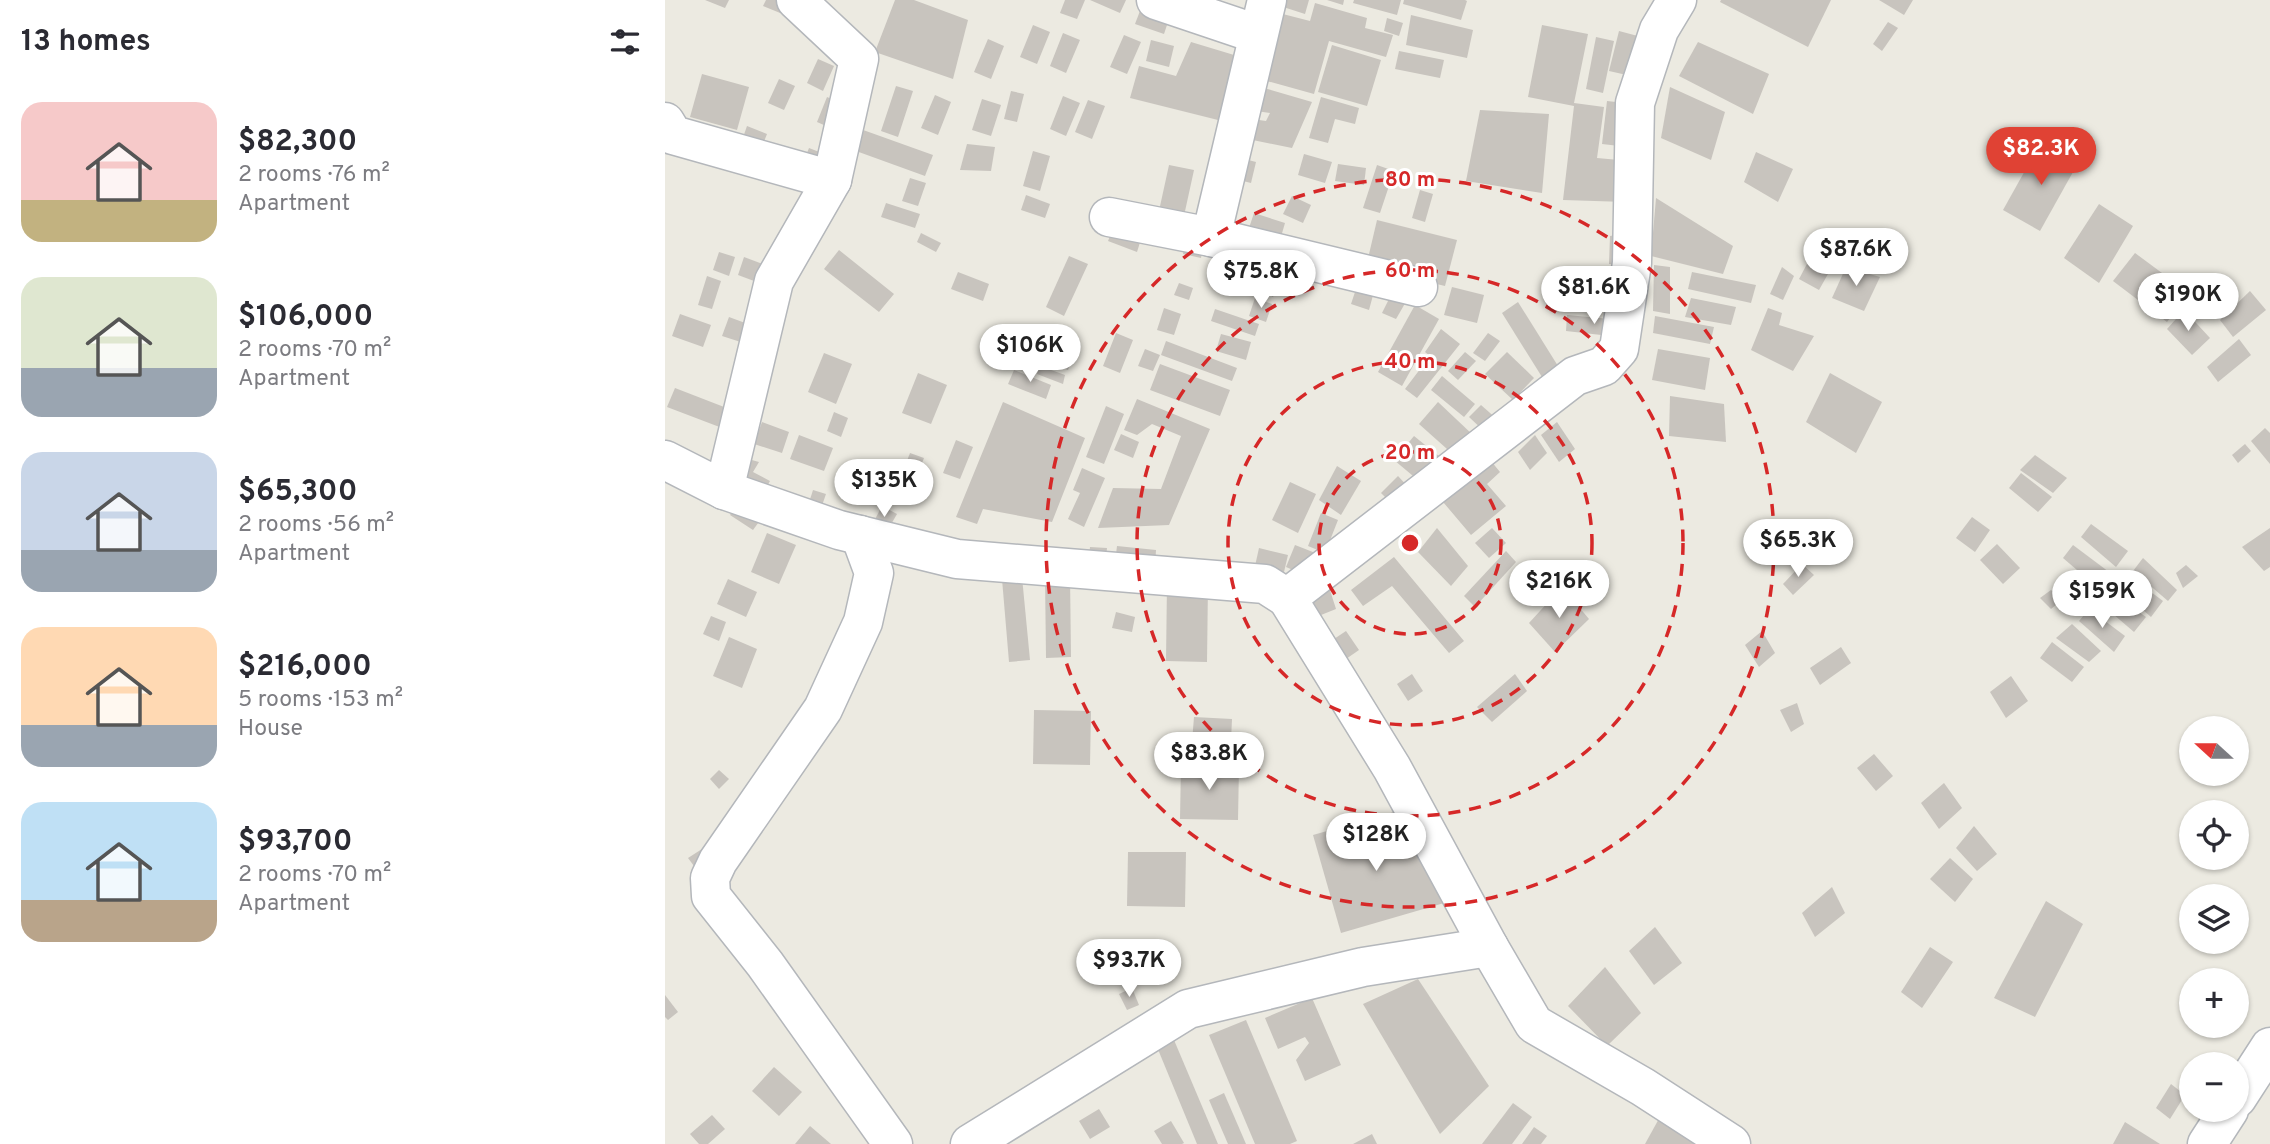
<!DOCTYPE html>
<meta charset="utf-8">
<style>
body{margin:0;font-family:Overpass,sans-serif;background:#f2f2f3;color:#2b2b33;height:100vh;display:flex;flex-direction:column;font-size:26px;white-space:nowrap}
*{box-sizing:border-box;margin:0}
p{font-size:23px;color:#7c7c81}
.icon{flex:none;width:38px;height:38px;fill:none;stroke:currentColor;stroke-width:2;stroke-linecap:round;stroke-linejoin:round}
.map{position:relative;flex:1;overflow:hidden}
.sheet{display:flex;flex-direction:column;background:#fff;width:665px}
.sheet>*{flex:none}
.needle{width:46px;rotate:291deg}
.controls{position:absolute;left:1514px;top:716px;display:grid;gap:14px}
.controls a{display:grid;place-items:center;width:70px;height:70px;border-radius:50%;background:#fff;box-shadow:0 2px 5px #0004;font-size:35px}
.price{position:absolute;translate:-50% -60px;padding:0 16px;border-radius:24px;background:#fff;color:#222;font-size:23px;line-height:46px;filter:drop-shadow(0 2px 4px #0008)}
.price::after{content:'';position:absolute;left:50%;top:42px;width:21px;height:16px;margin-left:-10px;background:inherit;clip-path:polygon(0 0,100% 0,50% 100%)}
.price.selected{background:#e04234;color:#fff}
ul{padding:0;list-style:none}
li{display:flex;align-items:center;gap:21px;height:175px;padding:0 21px}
li span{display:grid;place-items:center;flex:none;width:196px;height:140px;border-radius:21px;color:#555}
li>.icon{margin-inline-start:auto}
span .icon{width:84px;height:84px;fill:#fffc;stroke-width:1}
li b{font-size:30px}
h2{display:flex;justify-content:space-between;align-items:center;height:84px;padding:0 21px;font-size:30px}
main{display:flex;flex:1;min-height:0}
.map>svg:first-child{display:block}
.building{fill:#c8c4be}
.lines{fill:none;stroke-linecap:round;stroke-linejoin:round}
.minor-casing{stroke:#b4b7bb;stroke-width:41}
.minor{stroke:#fff;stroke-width:38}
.ring{fill:none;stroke:#d62828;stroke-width:3.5;stroke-dasharray:12 9}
.centre{fill:#d62828;stroke:#fff;stroke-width:3.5}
.ring-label{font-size:21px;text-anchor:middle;font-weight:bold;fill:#d62828;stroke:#fff;stroke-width:6;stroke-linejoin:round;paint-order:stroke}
</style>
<main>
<section class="sheet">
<h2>13 homes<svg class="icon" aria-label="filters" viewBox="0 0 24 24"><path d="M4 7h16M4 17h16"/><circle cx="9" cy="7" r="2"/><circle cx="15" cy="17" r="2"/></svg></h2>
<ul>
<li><span style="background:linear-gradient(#f6c9c9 70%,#c2b280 0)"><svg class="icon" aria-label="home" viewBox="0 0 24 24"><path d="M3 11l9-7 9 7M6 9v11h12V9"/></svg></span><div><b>$82,300</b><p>2 rooms · 76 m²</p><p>Apartment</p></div></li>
<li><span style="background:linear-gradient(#dfe7d0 65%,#9aa5b1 0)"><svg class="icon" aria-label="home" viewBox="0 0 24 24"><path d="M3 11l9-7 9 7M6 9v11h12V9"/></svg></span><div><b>$106,000</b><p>2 rooms · 70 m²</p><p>Apartment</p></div></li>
<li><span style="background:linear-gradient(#c9d6e8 70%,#9aa5b1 0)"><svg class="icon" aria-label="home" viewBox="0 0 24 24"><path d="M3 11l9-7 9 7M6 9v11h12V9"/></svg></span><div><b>$65,300</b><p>2 rooms · 56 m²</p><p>Apartment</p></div></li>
<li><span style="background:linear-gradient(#ffd9b3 70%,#9aa5b1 0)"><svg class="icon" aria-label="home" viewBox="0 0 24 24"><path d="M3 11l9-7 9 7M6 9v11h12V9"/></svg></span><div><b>$216,000</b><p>5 rooms · 153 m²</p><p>House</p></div></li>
<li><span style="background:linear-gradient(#bfe0f5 70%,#b9a48a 0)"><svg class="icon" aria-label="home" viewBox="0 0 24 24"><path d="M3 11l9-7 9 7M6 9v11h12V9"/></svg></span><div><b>$93,700</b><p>2 rooms · 70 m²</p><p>Apartment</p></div></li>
</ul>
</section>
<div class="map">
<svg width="1605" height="1144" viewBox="0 0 1605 1144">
<rect width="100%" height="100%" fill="#eceae1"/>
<!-- building -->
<g class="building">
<path d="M40,0h24l-4,8z"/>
<path d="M101,0h16l3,15 -22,-9z"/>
<path d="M230,0h19l54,20 -15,59 -78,-27z"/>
<path d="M400,0h20l-8,19 -17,-6z"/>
<path d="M425,0h36l-6,13z"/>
<path d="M613,0h31l-4,14 -28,-9z"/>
<path d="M662,0h17l-1,5z"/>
<path d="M689,0h47l-4,15 -44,-12z"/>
<path d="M739,0h61l2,1 -6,19 -58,-16z"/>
<path d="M1056,0h110l-23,47 -88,-45z"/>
<path d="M1214,0h34l-9,15z"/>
<path d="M478,3l28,10 -7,21 -29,-10z"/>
<path d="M650,3l52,15 -2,10 28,7 -7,22 -57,-16 -15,53 -58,-16 19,-66 35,9z"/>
<path d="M746,15l62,15 -6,28 -61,-13z"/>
<path d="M722,18l16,5 -4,13 -15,-5z"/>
<path d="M1223,22l10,6 -16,23 -9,-7z"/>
<path d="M368,25l17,7 -13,32 -17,-7z"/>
<path d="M877,25l46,9 -14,69 30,4 -7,51 33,3 -4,41 -63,-2 11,-94 -46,-9z"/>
<path d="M954,31l30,8 -9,39 -31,-7z"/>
<path d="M398,33l17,7 -14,33 -16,-7z"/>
<path d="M459,35l17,7 -14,32 -17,-7z"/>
<path d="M931,37l18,4 -11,52 -17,-4z"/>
<path d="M323,39l16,7 -13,33 -17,-7z"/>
<path d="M486,40l23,6 -5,21 -23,-6z"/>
<path d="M526,42l53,16 -22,63 -92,-23 9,-32 37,10z"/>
<path d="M1033,42l71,32 -16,40 -74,-38z"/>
<path d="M667,45l49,15 -14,46 -49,-14z"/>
<path d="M734,51l45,9 -4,18 -45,-9z"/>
<path d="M153,59l16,7 -11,25 -16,-8z"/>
<path d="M37,74l47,13 -12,43 -47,-13z"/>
<path d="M114,79l16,7 -11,24 -16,-7z"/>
<path d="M231,86l17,5 -15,46 -17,-6z"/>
<path d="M592,86l55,16 -20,46 -54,-11 7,-19 21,3 4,-8 -21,-3z"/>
<path d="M1005,87l55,25 -14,48 -50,-22z"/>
<path d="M346,91l13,3 -7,28 -13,-3z"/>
<path d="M270,95l16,7 -13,33 -17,-7z"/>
<path d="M398,96l17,7 -14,33 -16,-7z"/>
<path d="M162,97l16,7 -10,25 -16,-7z"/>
<path d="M656,97l38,11 -4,16 -20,-5 -7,24 -19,-5z"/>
<path d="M317,99l19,6 -10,31 -19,-6z"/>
<path d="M423,100l17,6 -13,33 -17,-7z"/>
<path d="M942,101l27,3 -6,43 -26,-3z"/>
<path d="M815,110l69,4 -7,79 -76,-12z"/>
<path d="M82,126l20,8 -8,20 -19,-8z"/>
<path d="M187,126l81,29 -8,21 -80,-29z"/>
<path d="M1376,142l37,21 -38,68 -37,-21z"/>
<path d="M302,144l28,3 -4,24 -31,-1z"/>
<path d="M144,148l23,9 -27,1z"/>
<path d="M368,151l17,5 -10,35 -17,-5z"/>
<path d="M1091,152l37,17 -15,33 -34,-20z"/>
<path d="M639,154l28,8 -7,21 -27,-8z"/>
<path d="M572,157l19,5 -5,21 -20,-5z"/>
<path d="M673,164l28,4 -2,17 -29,-4z"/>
<path d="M504,165l25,5 -12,55 -25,-5z"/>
<path d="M712,165l17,6 -14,42 -17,-5z"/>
<path d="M245,178l16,5 -8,23 -16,-5z"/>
<path d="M755,190l13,4 -8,28 -13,-4z"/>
<path d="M361,195l24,9 -5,14 -24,-8z"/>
<path d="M627,196l19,9 -8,18 -20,-9z"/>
<path d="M991,198l77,48 -10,28 -72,-18z"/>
<path d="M221,203l34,11 -5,14 -34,-11z"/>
<path d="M1434,204l34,22 -34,57 -35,-25z"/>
<path d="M589,213l31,10 -7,24 -32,-10z"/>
<path d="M712,220l80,20 -12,46 -79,-19z"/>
<path d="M448,229l28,10 -4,13 -29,-11z"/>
<path d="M256,233l20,10 -5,9 -19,-10z"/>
<path d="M963,233v32l-19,-1 1,-28z"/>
<path d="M521,240l18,3 -3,15 -18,-4z"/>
<path d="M1151,247l21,11 -18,32 -20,-11z"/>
<path d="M174,250l55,44 -15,18 -55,-43z"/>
<path d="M54,252l16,5 -6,19 -16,-6z"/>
<path d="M1470,253l54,40 -22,29 -54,-41z"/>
<path d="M404,256l19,8 -24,52 -18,-9z"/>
<path d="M79,257l27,10 -6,18 -27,-10z"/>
<path d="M989,265l16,2v47l-17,-3z"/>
<path d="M1117,267l12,9 -11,24 -13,-6z"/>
<path d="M1181,267l34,10 -16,34 -32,-13z"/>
<path d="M293,272l31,12 -6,17 -32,-12z"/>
<path d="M1027,272l64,13 -5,18 -63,-14z"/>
<path d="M42,276l14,5 -9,28 -14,-4z"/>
<path d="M601,277l13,6 -6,14 -13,-6z"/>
<path d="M902,281l58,7 -3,20 -58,-8z"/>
<path d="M514,283l14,5 -4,12 -15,-5z"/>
<path d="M693,283l17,5 -6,22 -18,-6z"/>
<path d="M787,287l32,8 -7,28 -33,-8z"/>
<path d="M1585,291l16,19 -33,27 -13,-17z"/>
<path d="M727,293l15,7 -11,19 -14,-6z"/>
<path d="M590,298l17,6 -6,18 -17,-6z"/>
<path d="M1026,298l45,9 -5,18 -46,-8z"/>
<path d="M853,302l40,64 -16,11 -40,-64z"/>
<path d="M750,305l24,14 -37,67 -24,-14z"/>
<path d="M499,308l17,6 -7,21 -17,-5z"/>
<path d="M1103,308l14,5 -3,12 35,11 -21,35 -42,-21z"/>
<path d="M550,309l44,15 -4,12 -44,-15z"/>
<path d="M1519,310l26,28 -18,17 -25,-26z"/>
<path d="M15,314l31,11 -8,22 -31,-11z"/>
<path d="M902,315l54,5 -2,17 -53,-6z"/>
<path d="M990,316l59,11 -4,17 -57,-11z"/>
<path d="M64,317l27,10 -6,18 -28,-9z"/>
<path d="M776,329l19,15 -43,54 -12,-9 25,-33 -5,-4z"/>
<path d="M451,333l17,7 -13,33 -17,-7z"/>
<path d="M823,333l12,8 -15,20 -12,-8z"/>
<path d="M556,334l30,8 -5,18 -30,-9z"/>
<path d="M366,338l43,15 -6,17 -43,-14z"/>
<path d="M1574,339l12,16 -33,27 -11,-15z"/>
<path d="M501,341l71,27 -5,13 -71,-26z"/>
<path d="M480,349l15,6 -7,16 -15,-5z"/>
<path d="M993,349l52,9 -5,32 -53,-10z"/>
<path d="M800,352l11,9 -18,19 -10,-9z"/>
<path d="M842,352l27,26 -21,22 -28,-26z"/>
<path d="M159,353l28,11 -16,40 -28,-12z"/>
<path d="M495,364l70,26 -10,26 -70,-26z"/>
<path d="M375,366l25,9 -2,9 -26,-10z"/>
<path d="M349,370l37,15 -5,14 -38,-15z"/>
<path d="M253,373l29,12 -16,39 -29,-11z"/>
<path d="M1165,373l52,29 -26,51 -50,-31z"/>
<path d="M777,376l33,28 -11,13 -33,-27z"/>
<path d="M10,388l62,24 -7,19 -63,-24z"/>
<path d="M1005,396l54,8 2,38 -57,-6z"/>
<path d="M472,399l73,30 -41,96 -71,3 15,-40 48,1 20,-53 -29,-12 -15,11 -13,-5z"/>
<path d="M338,402l82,36 -33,84 -69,-13 -6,15 -21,-7z"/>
<path d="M773,402l36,34 -18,21 -37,-33z"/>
<path d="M816,405l17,15 -12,13 -17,-16z"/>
<path d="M441,406l18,8 -20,50 -18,-7z"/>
<path d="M169,412l14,6 -7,19 -14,-6z"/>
<path d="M97,422l27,10 -7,21 -28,-9z"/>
<path d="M892,422l18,27 -16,13 -18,-27z"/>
<path d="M1600,428l5,5v31l-19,-23z"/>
<path d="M456,434l18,8 -6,16 -19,-8z"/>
<path d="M134,435l34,13 -9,23 -34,-12z"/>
<path d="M870,435l12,18 -17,17 -12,-18z"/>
<path d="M749,436l31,25 -20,25 -31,-26z"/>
<path d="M291,440l17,7 -13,32 -17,-6z"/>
<path d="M1580,444l6,7 -13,12 -6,-8z"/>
<path d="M245,453l14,5 -14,36 -14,-5z"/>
<path d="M821,455l14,17 -13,12 19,22 -35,29 -33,-39z"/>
<path d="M1370,455l32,23 -14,15 -33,-23z"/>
<path d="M76,457l18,5 -6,10 17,9 -9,17 -31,-16z"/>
<path d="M672,466l24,15 -20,34 -22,-15z"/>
<path d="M417,468l23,10 -21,49 -16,-8 12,-26 -7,-3z"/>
<path d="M1356,473l31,24 -14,15 -29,-24z"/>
<path d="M216,474l14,4 -4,13 -14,-4z"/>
<path d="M733,476l12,13 -17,16 -12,-12z"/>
<path d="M625,482l26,12 -18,39 -26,-13z"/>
<path d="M148,490l13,4 -8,23 -12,-5z"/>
<path d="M72,504l24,15 -8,11 -23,-15z"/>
<path d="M217,506l15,8 -11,19 -14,-8z"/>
<path d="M656,513l17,7 -13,33 -17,-7z"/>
<path d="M1307,517l18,13 -15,22 -19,-14z"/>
<path d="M1426,524l37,27 -12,16 -35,-30z"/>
<path d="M772,528l31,38 -17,20 -33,-34z"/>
<path d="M827,528l14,15 -17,15 -14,-15z"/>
<path d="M1605,528v39l-6,4 -22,-24z"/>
<path d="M102,533l29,12 -17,39 -28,-12z"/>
<path d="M1332,544l23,24 -17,16 -23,-24z"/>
<path d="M630,545l23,9 -9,23 -23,-10z"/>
<path d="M1408,545l36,27 -11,16 -35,-30z"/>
<path d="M452,546l39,4 -1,17 -40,-4z"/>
<path d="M425,547l17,1 -2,20 -17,-2z"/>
<path d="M594,548l29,7 -4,17 -29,-6z"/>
<path d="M841,551l10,11 -41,45 -11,-11z"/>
<path d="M729,557l70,84 -15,12 -57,-67 -29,20 -12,-16z"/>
<path d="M1478,558l34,32 -9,11 -35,-30z"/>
<path d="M1137,564l12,11 -21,20 -10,-11z"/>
<path d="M1521,565l12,11 -15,12 -7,-15z"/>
<path d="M1462,574l36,27 -12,16 -34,-30z"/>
<path d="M1400,575l12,10 -12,10 -10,-12z"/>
<path d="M380,576h25l1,81 -25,1z"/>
<path d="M357,577l8,83 -21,2 -7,-83z"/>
<path d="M63,579l29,13 -11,25 -29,-13z"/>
<path d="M502,583l41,1 -1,78 -41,-1z"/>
<path d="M664,587l7,22 -20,8 -7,-23z"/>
<path d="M897,587l27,32 -34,33 -26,-29z"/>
<path d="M1386,590l11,10 -11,9 -11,-11z"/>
<path d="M1444,590l37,27 -12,15 -35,-30z"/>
<path d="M1424,609l36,27 -11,16 -35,-31z"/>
<path d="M451,612l19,5 -3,15 -20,-4z"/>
<path d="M46,616l15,6 -7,19 -16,-7z"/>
<path d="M1407,624l29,27 -12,11 -33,-24z"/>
<path d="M681,631l13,19 -13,9 -12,-20z"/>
<path d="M1097,631l13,22 -16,14 -14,-22z"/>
<path d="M64,637l28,12 -15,39 -29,-12z"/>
<path d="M1387,642l32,25 -12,15 -32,-24z"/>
<path d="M1176,647l10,16 -31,22 -10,-17z"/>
<path d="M747,674l11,17 -15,10 -11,-17z"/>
<path d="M850,674l12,17 -35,31 -15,-15z"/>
<path d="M1346,676l17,25 -22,17 -16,-26z"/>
<path d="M1132,703l7,21 -13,8 -11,-22z"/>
<path d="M369,710l57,1 -1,54 -57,-1z"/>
<path d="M529,717l38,2 -1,22 -39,1z"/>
<path d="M1209,754l19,22 -17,15 -19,-23z"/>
<path d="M516,765l58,1 -1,54 -58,-1z"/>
<path d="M54,770l10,9 -10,10 -9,-10z"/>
<path d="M1279,783l18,25 -23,21 -18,-26z"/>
<path d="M729,812l57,89 -110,32 -28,-98z"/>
<path d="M1309,826l23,28 -20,17 -21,-23z"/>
<path d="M37,849l2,9 -10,8 -6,-8z"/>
<path d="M463,852h58l-1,55 -58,-1z"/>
<path d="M1285,858l23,21 -18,23 -25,-23z"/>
<path d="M1167,887l13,26 -30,24 -13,-24z"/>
<path d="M1381,901l37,23 -48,93 -41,-19z"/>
<path d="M990,927l27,36 -28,22 -25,-34z"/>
<path d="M1265,947l23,15 -31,46 -21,-16z"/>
<path d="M940,967l36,46 -34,33 -39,-40z"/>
<path d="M753,979l71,107 -49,48 -77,-130z"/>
<path d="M467,988l7,17 -12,5 -8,-16z"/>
<path d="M0,995l13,17 -10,8 -3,-3z"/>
<path d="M647,998l29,67 -36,16 -9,-21 13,-17 -4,-6 -27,12 -13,-31z"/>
<path d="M581,1020l51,121 -7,3h-35l-46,-109z"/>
<path d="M509,1040l44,104h-21l-40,-97z"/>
<path d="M109,1067l28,25 -23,24 -27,-25z"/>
<path d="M1506,1084l14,11 -15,24 -14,-11z"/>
<path d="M559,1093l22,51h-18l-19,-44z"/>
<path d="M848,1103l19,14 -20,27h-30z"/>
<path d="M434,1109l11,18 -20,12 -11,-18z"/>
<path d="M47,1115l13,14 -17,15h-9l-9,-10z"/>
<path d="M996,1115l40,29h-56z"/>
<path d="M506,1121l13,22 -2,1h-20l-8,-13z"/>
<path d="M1460,1122l35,22h-47z"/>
<path d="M145,1126l21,18h-36z"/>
<path d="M869,1127l13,9 -6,8h-19z"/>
<path d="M707,1134l5,10h-24z"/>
</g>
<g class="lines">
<!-- minor casing -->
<g class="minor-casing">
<g id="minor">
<path d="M491,0l101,34"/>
<path d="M602,0l-56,237 207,50"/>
<path d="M0,122l8,13 159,45"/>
<path d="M444,217l102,20"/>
<path d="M0,460l59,30 115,40 118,29 308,25 22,14 288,-222 29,-10 15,-17 13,-86 3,-160 24,-73 18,-30"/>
<path d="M59,490l50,-209 58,-101 27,-121 -63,-59"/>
<path d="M195,535l14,38 -11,49 -40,87 -105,152 -8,17 1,18 54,68 128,180"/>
<path d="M824,947l45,77 109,63 88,57"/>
<path d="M1572,1098l33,-51"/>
<path d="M305,1144l218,-135 175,-42 126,-20 -97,-179 -105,-170"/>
<path d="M1542,1144l22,-34"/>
</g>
</g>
<!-- minor -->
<use href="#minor" class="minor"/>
</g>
<!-- distance rings -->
<g class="ring">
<circle cx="745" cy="543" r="91"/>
<circle cx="745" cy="543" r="182"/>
<circle cx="745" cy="543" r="273"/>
<circle cx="745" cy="543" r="364"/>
</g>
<circle cx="745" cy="543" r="10" class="centre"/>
<g class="ring-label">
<text x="745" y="186">80 m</text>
<text x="745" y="277">60 m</text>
<text x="745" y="368">40 m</text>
<text x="745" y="459">20 m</text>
</g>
</svg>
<div class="controls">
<a><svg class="needle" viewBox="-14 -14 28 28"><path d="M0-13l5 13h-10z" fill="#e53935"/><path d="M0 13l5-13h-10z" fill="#7c7c81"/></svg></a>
<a><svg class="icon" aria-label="locate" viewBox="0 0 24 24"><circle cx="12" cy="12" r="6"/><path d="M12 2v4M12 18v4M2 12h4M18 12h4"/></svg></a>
<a><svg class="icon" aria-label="layers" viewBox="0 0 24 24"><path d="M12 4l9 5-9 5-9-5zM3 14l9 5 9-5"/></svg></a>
<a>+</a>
<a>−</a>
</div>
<b class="price selected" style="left:1376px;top:187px">$82.3K</b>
<b class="price" style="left:1191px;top:288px">$87.6K</b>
<b class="price" style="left:596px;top:310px">$75.8K</b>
<b class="price" style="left:929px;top:326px">$81.6K</b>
<b class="price" style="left:1523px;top:333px">$190K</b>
<b class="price" style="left:365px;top:384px">$106K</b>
<b class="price" style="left:219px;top:519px">$135K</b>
<b class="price" style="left:1133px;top:579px">$65.3K</b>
<b class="price" style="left:894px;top:620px">$216K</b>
<b class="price" style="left:1437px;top:630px">$159K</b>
<b class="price" style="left:544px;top:792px">$83.8K</b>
<b class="price" style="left:711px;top:873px">$128K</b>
<b class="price" style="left:464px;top:999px">$93.7K</b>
</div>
</main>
